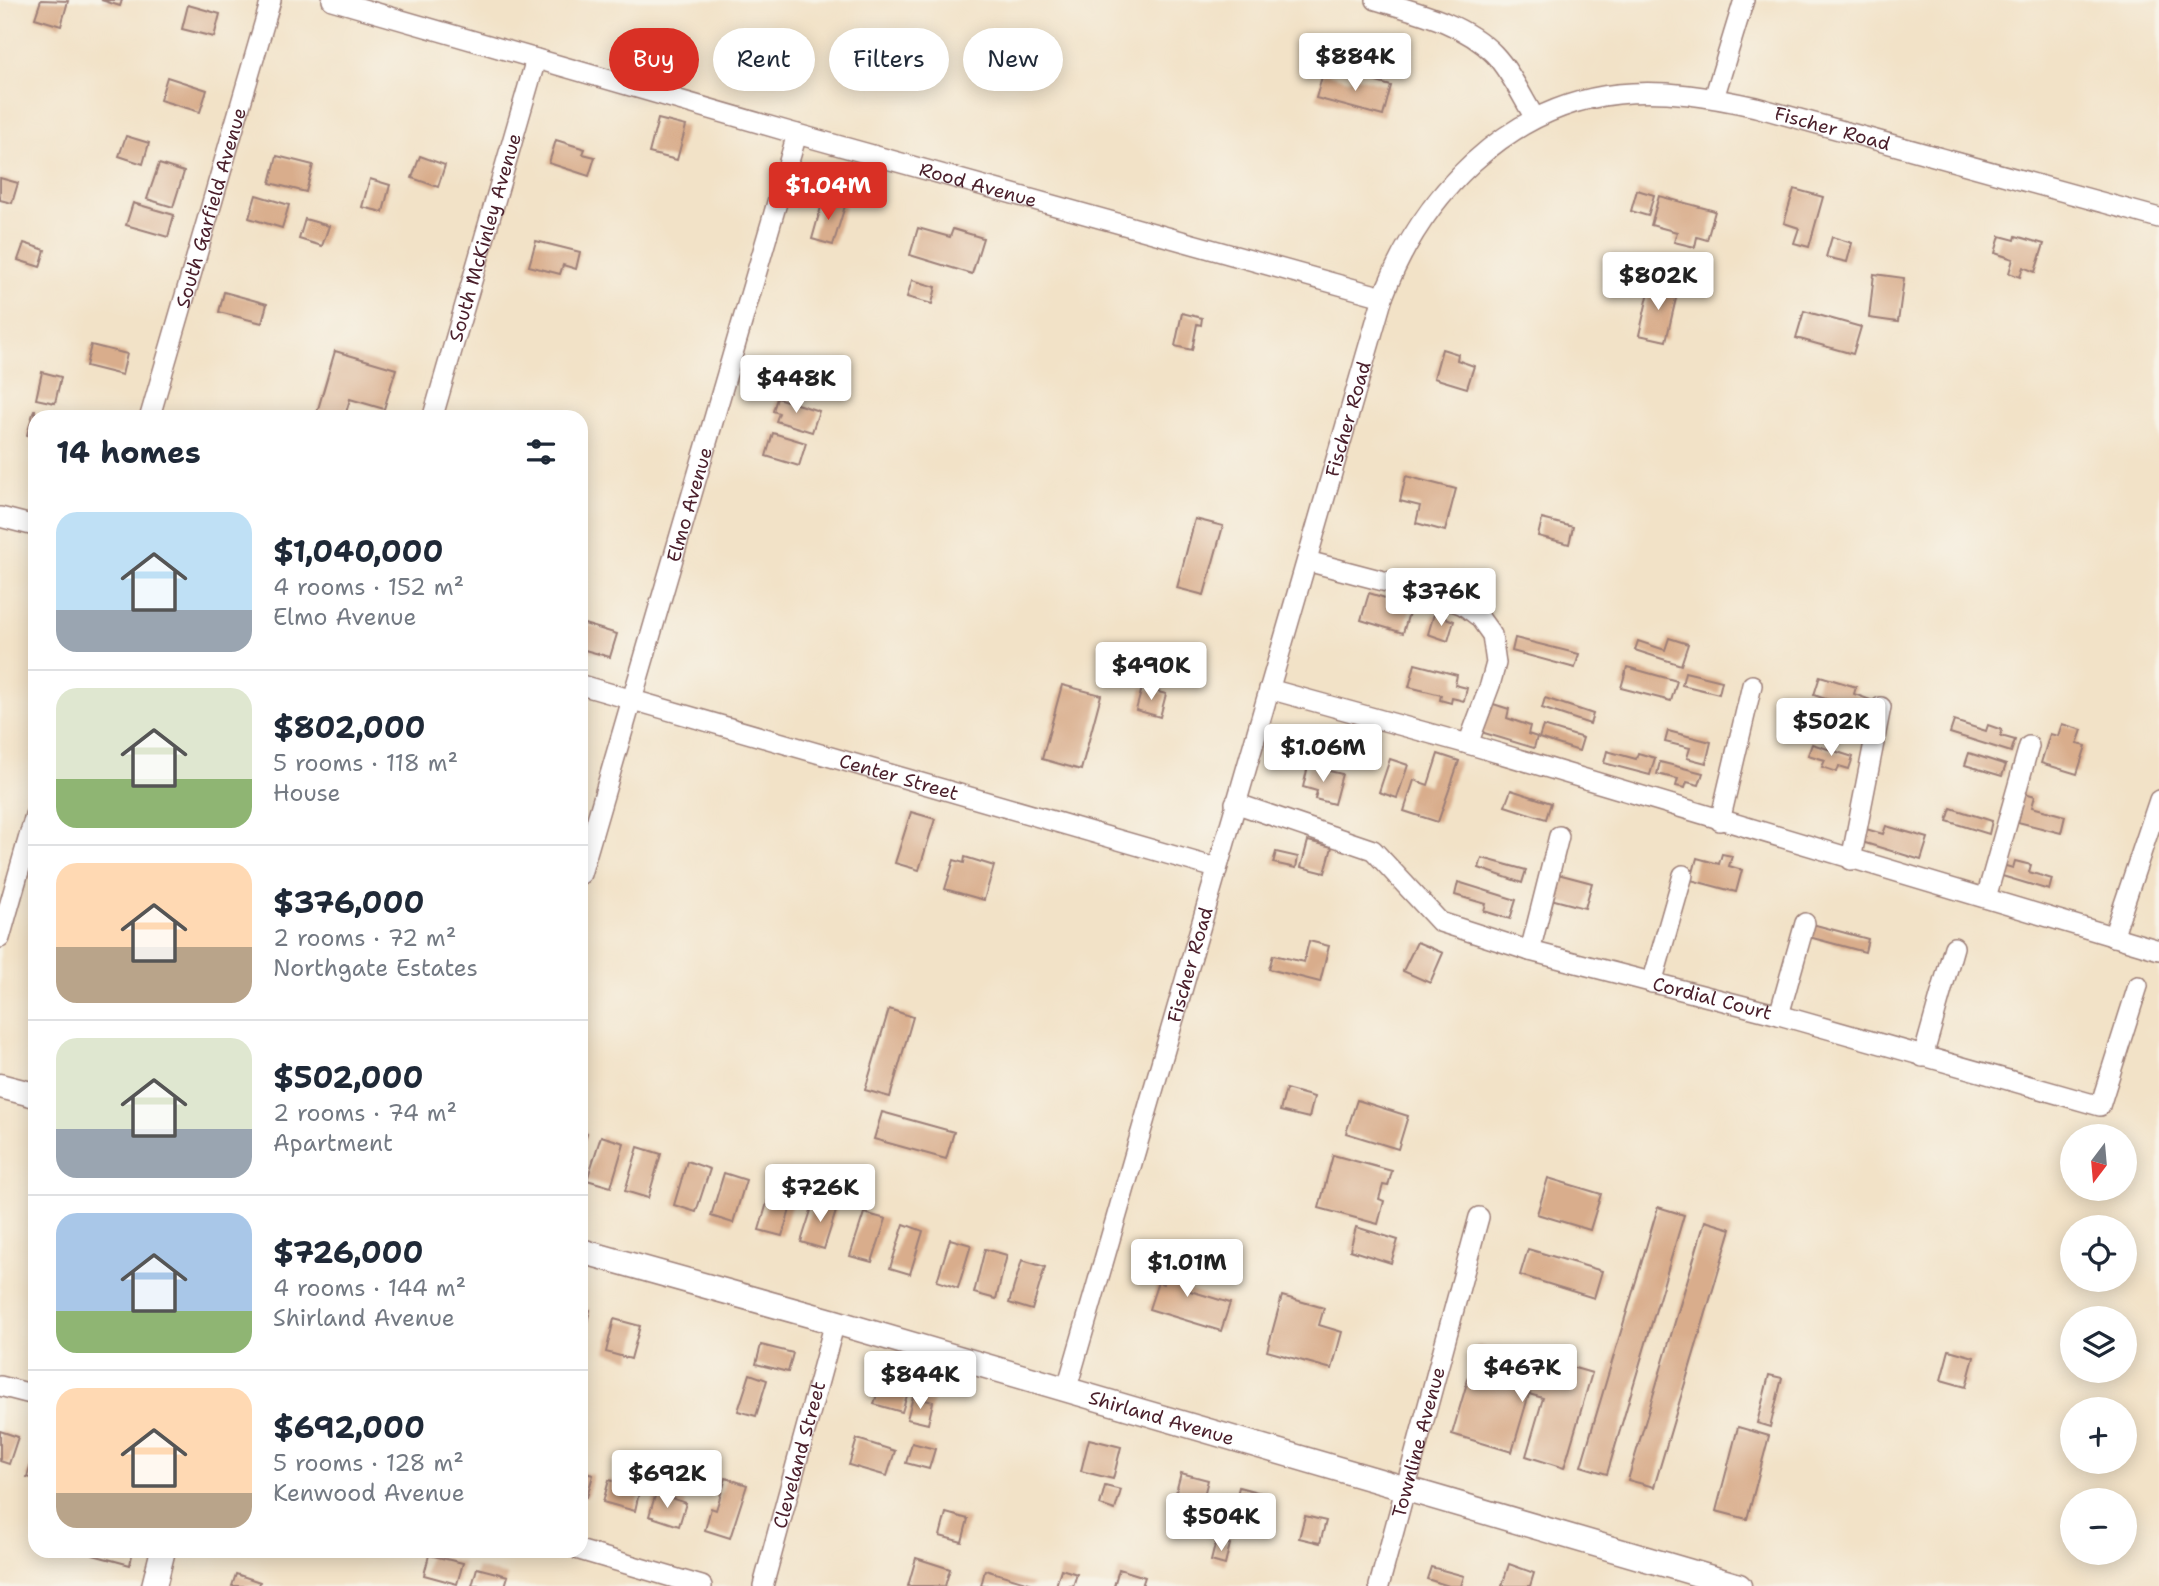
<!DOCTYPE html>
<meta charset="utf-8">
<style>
body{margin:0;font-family:"Shantell Sans",sans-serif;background:#f6f6f7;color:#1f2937;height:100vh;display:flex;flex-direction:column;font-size:26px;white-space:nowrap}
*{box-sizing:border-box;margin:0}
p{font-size:23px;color:#747a83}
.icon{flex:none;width:38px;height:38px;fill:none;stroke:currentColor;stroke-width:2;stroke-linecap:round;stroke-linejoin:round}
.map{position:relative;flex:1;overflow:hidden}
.side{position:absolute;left:28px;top:410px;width:560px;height:1148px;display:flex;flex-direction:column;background:#fff;border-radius:21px;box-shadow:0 4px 18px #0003}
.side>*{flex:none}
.guide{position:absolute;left:609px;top:28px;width:665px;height:63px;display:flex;gap:14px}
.needle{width:46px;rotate:196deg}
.fabs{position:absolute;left:2060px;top:1124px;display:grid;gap:14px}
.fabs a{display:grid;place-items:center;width:77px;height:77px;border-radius:50%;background:#fff;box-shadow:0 4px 18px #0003;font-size:35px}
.price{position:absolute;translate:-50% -60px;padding:0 16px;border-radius:7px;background:#fff;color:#222;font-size:23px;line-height:46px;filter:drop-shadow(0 2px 4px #0008)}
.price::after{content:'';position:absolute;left:50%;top:42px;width:21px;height:16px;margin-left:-10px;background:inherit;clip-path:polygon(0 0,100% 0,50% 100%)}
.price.selected{background:#d93025;color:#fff}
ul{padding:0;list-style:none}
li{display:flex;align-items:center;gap:21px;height:175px;padding:0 28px}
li+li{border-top:2px solid #e0e1e3}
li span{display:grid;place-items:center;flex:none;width:196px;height:140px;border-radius:21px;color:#555}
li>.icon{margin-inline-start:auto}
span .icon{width:84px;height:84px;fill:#fffc;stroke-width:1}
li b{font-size:30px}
h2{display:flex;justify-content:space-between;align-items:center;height:84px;padding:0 28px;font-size:30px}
.chip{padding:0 24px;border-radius:32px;background:#fff;box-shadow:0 4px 18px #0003;font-size:24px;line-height:63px}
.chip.selected{background:#d93025;color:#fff}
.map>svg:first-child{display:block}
.building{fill:#d9ad8c}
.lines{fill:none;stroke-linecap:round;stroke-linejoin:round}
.minor-casing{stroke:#9e8079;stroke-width:22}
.tertiary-casing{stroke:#9e8079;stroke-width:27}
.minor{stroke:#fff;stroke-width:19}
.tertiary{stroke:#fff;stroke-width:24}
.labels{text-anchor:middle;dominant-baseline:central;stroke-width:5;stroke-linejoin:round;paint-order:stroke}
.street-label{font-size:19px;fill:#4a1f2b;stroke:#f7f3e8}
</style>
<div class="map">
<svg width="2159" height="1586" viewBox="0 0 2159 1586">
<rect width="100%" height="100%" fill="#f7f3e8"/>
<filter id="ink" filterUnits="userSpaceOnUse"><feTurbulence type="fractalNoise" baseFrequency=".0143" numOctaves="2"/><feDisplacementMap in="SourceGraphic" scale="14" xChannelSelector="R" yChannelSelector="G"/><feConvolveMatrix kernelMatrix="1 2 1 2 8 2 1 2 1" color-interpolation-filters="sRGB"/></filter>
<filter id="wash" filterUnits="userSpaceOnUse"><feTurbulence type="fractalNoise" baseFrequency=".00686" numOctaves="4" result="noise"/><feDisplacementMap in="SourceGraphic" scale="28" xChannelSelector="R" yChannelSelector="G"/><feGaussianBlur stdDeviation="1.57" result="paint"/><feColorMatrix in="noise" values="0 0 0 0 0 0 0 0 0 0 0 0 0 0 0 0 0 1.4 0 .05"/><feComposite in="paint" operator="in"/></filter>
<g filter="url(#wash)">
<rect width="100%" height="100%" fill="#f2e2c7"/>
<g id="blocks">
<!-- building -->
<g class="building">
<path d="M41,0l27,1 -7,25 -26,-8z"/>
<path d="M101,0h21l-2,6z"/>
<path d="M188,5l32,9 -6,23 -32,-8z"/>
<path d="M1323,73l27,7 1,-5 40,11 -8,30 -67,-18z"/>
<path d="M167,77l40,13 -7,22 -40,-12z"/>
<path d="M658,119l28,7 -9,34 -28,-7z"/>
<path d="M126,136l23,7 -6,21 -24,-8z"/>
<path d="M556,140l29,9 -2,5 12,3 -6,19 -40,-13z"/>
<path d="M277,156l36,9 -7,27 -36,-9z"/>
<path d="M420,156l25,9 -7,22 -26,-9z"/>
<path d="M159,164l25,8 -11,35 -26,-8z"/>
<path d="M0,178l18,5 -6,20 -12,-3z"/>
<path d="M370,179l20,6 -7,27 -21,-5z"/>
<path d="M1794,189l29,8 -14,50 -15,-4 5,-15 -15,-5z"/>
<path d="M1637,190l17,5 -6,21 -17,-5z"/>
<path d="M256,195l33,10 -7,23 -33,-10z"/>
<path d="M1659,196l56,15 -8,29 -10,-3 -2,10 -21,-5 3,-10 -26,-7z"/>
<path d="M823,200l22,6 -12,39 -21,-6z"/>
<path d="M133,203l41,12 -6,22 -42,-12z"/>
<path d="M305,219l24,7 -7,20 -23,-7z"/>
<path d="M918,228l32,9 3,-8 30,9 -11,36 -62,-19z"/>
<path d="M2000,236l15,4 1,-4 28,8 -9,28 -12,-5 -3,10 -11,-4 4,-14 -18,-6z"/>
<path d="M1832,237l20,6 -5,19 -21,-5z"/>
<path d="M536,241l44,11 -4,17 -13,-4 -3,9 -31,-8z"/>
<path d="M24,243l21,7 -5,17 -22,-7z"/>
<path d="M1874,274l30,4 -6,44 -29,-4z"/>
<path d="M912,280l24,7 -4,17 -25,-7z"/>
<path d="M1651,283l27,7 -12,51 -27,-6z"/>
<path d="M224,292l43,12 -5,19 -43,-11z"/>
<path d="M1804,311l57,16 -8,27 -57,-16z"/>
<path d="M1182,313l20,5 -1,7 -4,-1 -5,26 -17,-4z"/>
<path d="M91,345l36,9 -5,21 -36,-9z"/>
<path d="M1442,349l16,5 -1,6 17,6 -7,22 -33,-10z"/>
<path d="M335,351l61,18 -12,40 -34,-10 -5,17h-29z"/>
<path d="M42,372l19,5 -6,26 -19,-4z"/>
<path d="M777,398l42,13 -7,21 -36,-11 3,-8 -6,-2z"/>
<path d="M34,410h1v28l-8,-3z"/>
<path d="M773,433l33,10 -7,23 -33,-10z"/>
<path d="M1406,476l50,13 -11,42 -29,-8 4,-17 -20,-5z"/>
<path d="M1195,519l28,7 -19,69 -27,-7z"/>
<path d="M1542,519l31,8 -4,17 -31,-8z"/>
<path d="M1369,593l42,13 -8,27 -42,-13z"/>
<path d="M1434,614l20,7 -6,20 -20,-7z"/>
<path d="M581,623l36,11 -7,23 -29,-8z"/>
<path d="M1515,638l64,16 -4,14 -63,-17z"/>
<path d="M1669,638l19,6 -7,21 -46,-15 3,-9 27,9z"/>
<path d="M1415,664l42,11 -2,10 12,3 -3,13 -12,-3 -1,5 -11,-3 1,-5 -32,-8z"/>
<path d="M1627,667l50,14 -6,20 -50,-13z"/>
<path d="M1685,672l37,9 -3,13 -37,-9z"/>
<path d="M1820,676l36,11 -2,7 25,9 -4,13 -61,-21z"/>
<path d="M1062,685l39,10 -20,75 -39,-11z"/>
<path d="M1142,688l24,6 -6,23 -24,-7z"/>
<path d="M1545,698l48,16 -3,10 -48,-16z"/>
<path d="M1490,703l19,6 -2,9 23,8 -2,8 9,3 -3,11 -53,-16z"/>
<path d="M1954,721l32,10 2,-6 14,5 -1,6 14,4 -4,12 -61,-19z"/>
<path d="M2062,724l20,6 -5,14 9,2 -9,28 -36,-11 9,-29 8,2z"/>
<path d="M1543,726l40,12 -4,13 -40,-13z"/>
<path d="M1668,731l43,11 -5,21 -19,-5 3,-10 -25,-6z"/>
<path d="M1812,744l41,13 -4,12 -10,-3 -2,6 -15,-5 3,-7 -17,-5z"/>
<path d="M1607,751l29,8 2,-6 17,5 -5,17 -46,-12z"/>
<path d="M1969,753l37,12 -4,11 -37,-11z"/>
<path d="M1438,754l21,7 -21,61 -34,-11 10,-31 14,5z"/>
<path d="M1390,759l18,6 -11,33 -18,-6z"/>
<path d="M1660,762l43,11 -4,12 -12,-3 -2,6 -9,-2 2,-7 -21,-5z"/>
<path d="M1308,766l34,8 -8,30 -19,-5 2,-8 -14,-4z"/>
<path d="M1511,790l40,13 -5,16 -41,-13z"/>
<path d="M2018,791l17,5 -3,11 33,9 -4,17 -43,-11 3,-11z"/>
<path d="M1951,808l41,13 -3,13 -42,-13z"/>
<path d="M911,812l24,7 -16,51 -24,-7z"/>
<path d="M1886,826l42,12 -7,22 -59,-18 4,-13 17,5z"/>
<path d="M1308,841l24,6 -7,26 -24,-6z"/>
<path d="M1276,852l22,5 -2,11 -23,-5z"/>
<path d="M1722,854l10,2 -3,10 13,4 -6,22 -45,-12 6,-22 22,6z"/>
<path d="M965,857l29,9 -10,34 -39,-11 9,-29 10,3z"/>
<path d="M1482,858l44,12 -4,13 -43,-15z"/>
<path d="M2015,861l16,4 -2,7 23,7 -3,11 -50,-15 3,-10 11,3z"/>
<path d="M1554,873l38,10 -7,25 -38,-10z"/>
<path d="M1458,882l58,18 -6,19 -26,-8 2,-7 -31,-9z"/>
<path d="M1812,924l56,15 -3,13 -56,-15z"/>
<path d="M1309,941l20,5 -9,36 -51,-13 4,-14 31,7z"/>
<path d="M1417,942l26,11 -13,30 -27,-12z"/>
<path d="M889,1009l24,8 -23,80 -25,-7z"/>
<path d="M1286,1089l28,8 -5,21 -29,-7z"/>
<path d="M1357,1100l51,16 -10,33 -52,-16z"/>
<path d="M882,1112l72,20 -8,27 -72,-20z"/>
<path d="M581,1132l6,1 -5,17h-1z"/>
<path d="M601,1136l23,7 -13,44 -24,-7z"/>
<path d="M638,1147l23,7 -13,44 -23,-7z"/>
<path d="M1333,1155l59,16 -4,15 -5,-1 -4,14 5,2 -6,23 -59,-16z"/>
<path d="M687,1161l23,8 -14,43 -22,-7z"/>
<path d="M724,1173l22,7 -13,43 -22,-7z"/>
<path d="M1548,1178l53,16 -11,36 -53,-16z"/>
<path d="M772,1186l23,7 -13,43 -23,-6z"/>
<path d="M815,1198l23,7 -14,44 -23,-7z"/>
<path d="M1658,1207l26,8 -77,259 -26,-8z"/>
<path d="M864,1213l22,6 -14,43 -22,-6z"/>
<path d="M1705,1221l26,8 -77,258 -26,-7z"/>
<path d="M904,1224l19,7 -13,43 -20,-6z"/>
<path d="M1356,1227l42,13 -7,23 -41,-13z"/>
<path d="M950,1239l21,6 -13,43 -21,-7z"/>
<path d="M985,1249l22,6 -11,44 -22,-6z"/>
<path d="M1528,1249l74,22 -8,27 -74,-23z"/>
<path d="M1171,1258l24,8 -8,24 43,13 -9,28 -72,-22 9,-27 5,2z"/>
<path d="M1022,1260l23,7 -13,43 -23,-7z"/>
<path d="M1282,1296l42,12 -5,17 23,7 -10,37 -65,-18z"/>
<path d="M581,1308l9,2 -6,24 -3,-1z"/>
<path d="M614,1319l26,7 -9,33 -25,-7z"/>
<path d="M761,1345l32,8 -5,19 -32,-8z"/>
<path d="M1478,1345l74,23 2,-6 38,11 -28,95 -38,-12 17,-58 -14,-4 -17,58 -60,-18z"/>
<path d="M1949,1350l25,7 -8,30 -25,-7z"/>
<path d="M750,1374l17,6 -11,36 -18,-5z"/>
<path d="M1769,1375l13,3 -12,49 -13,-4z"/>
<path d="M880,1385l28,7 -6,20 -28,-8z"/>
<path d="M913,1397l20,5 -5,22 -21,-5z"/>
<path d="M1738,1427l31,9 -22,83 -31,-8z"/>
<path d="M0,1431l18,6 -9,27 -9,-3z"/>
<path d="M857,1439l38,12 -8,25 -38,-11z"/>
<path d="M1089,1439l32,8 -8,32 -32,-8z"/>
<path d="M912,1443l23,6 -6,20 -23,-6z"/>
<path d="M35,1450v29l-8,-2z"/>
<path d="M581,1472l12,3 -6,22 -6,-1z"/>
<path d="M1181,1473l27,7 -10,39 -27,-8z"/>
<path d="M726,1478l21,7 -17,53 -25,-8 6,-22 5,2z"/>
<path d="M609,1480l31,8 -5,23 -32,-9z"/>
<path d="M1105,1486l16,4 -6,20 -15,-5z"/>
<path d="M1239,1487l26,7 -10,40 -26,-7z"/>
<path d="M656,1493l30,10 -7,23 -30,-10z"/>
<path d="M946,1513l22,6 -6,23 -22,-6z"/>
<path d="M1305,1516l21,5 -6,22 -21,-5z"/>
<path d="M1216,1541l14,3 -5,21 -14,-4z"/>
<path d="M94,1550h39l-3,15 -37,-10z"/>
<path d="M429,1555l34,8 -6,21 -33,-9z"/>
<path d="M916,1558l34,11 -5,17h-37z"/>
<path d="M1509,1564l25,9 -4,13h-28z"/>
<path d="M1431,1567l33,9 -3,10h-12l-22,-7z"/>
<path d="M477,1568l31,8 -3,10h-33z"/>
<path d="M1061,1569l16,5 -4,12h-17z"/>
<path d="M1119,1569l26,8 -3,9h-28z"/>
<path d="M985,1570l48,14 -1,2h-51z"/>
<path d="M236,1574l24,8 -1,4h-27z"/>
</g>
</g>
</g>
<g filter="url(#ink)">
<use href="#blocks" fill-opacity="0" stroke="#9e8079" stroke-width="2"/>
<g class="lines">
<!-- minor casing -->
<g class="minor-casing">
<g id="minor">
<path id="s1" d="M332,0l465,134 586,163"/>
<path d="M1376,0c40,12 88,23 118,54 17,18 28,43 41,64"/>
<path d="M1714,98l30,-98"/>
<path id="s2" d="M150,416l121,-416"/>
<path id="s3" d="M433,416l103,-357"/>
<path d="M0,517l35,9"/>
<path d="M1307,561l130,34 26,10 16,12 13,18 4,28 -6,22 -22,59"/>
<path id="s4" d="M581,685l635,183"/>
<path d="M1269,689l199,55 691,206"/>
<path id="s5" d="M1235,803l138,47 67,72 90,29 249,64 321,91 38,-120"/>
<path d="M1720,821l32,-136"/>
<path d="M1851,860l30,-153"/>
<path id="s6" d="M581,874l216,-740"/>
<path d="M1986,898l43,-152"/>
<path d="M2113,937l46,-137"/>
<path d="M0,938l35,-123"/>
<path d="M1530,951l29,-115"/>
<path d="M1652,983l31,-108"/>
<path d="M1779,1015l26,-92"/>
<path d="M1923,1057l31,-110"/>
<path d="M0,1386l35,9"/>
<path id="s7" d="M1066,1391l317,-1094c38,-100 123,-191 235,-203 47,-5 93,3 138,13l403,111"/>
<path d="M579,1550l123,36"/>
<path id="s8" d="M763,1586l72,-264"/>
<path id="s9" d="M1379,1586l100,-369"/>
</g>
</g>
<!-- tertiary casing -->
<g class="tertiary-casing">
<g id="tertiary">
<path d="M0,1086l35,9"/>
<path id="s10" d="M581,1251l254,71 904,264"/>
<path d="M154,1586l9,-36"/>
</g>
</g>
<!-- minor -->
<use href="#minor" class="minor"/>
<!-- tertiary -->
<use href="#tertiary" class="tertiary"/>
</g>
</g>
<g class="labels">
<!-- street labels -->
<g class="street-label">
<text stroke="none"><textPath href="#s7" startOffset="1684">Fischer Road</textPath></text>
<text stroke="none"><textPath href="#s1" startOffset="672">Rood Avenue</textPath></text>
<text stroke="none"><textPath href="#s2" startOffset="217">South Garfield Avenue</textPath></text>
<text stroke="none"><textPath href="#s3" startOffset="186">South McKinley Avenue</textPath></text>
<text stroke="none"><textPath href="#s7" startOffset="1012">Fischer Road</textPath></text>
<text stroke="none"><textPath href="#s6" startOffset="385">Elmo Avenue</textPath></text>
<text stroke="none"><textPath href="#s4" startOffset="331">Center Street</textPath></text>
<text stroke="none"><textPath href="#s7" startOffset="444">Fischer Road</textPath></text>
<text stroke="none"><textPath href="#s5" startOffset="527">Cordial Court</textPath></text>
<text stroke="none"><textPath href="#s10" startOffset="604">Shirland Avenue</textPath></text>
<text stroke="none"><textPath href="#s9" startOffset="149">Townline Avenue</textPath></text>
<text stroke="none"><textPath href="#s8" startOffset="136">Cleveland Street</textPath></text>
</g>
</g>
</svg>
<div class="fabs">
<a><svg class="needle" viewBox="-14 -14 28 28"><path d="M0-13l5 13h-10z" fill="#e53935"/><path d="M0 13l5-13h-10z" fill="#747a83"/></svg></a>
<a><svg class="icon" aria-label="locate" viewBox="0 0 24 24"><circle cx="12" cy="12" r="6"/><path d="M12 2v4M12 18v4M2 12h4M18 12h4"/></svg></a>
<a><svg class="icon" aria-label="layers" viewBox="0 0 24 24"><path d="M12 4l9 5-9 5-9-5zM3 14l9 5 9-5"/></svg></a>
<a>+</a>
<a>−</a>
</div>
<b class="price" style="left:1355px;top:93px">$884K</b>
<b class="price selected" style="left:828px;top:222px">$1.04M</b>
<b class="price" style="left:1658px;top:312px">$802K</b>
<b class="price" style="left:796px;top:415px">$448K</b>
<b class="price" style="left:1441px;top:628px">$376K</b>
<b class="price" style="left:1151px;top:702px">$490K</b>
<b class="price" style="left:1831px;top:758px">$502K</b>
<b class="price" style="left:1323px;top:784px">$1.06M</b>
<b class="price" style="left:820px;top:1224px">$726K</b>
<b class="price" style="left:1187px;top:1299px">$1.01M</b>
<b class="price" style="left:1522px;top:1404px">$467K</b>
<b class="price" style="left:920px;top:1411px">$844K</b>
<b class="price" style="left:667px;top:1510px">$692K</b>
<b class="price" style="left:1221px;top:1553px">$504K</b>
<div class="guide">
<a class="chip selected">Buy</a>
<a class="chip">Rent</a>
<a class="chip">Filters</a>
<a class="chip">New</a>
</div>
<section class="side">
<h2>14 homes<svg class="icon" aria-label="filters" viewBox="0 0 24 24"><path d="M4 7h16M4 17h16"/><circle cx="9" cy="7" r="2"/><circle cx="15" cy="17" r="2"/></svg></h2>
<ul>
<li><span style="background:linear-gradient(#bfe0f5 70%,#9aa5b1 0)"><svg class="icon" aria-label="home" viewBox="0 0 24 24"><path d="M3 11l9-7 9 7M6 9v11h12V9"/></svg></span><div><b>$1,040,000</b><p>4 rooms · 152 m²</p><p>Elmo Avenue</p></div></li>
<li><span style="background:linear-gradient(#dfe7d0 65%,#8fb573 0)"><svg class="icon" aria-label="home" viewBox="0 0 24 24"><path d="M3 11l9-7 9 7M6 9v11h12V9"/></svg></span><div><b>$802,000</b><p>5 rooms · 118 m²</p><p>House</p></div></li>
<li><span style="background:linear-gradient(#ffd9b3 60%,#b9a48a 0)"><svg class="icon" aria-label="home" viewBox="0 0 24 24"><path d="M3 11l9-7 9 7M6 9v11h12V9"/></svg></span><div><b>$376,000</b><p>2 rooms · 72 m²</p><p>Northgate Estates</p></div></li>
<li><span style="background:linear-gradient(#dfe7d0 65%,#9aa5b1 0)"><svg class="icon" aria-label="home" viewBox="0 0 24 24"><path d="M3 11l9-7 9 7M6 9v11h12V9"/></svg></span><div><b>$502,000</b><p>2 rooms · 74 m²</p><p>Apartment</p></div></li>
<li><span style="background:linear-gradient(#a9c7e8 70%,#8fb573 0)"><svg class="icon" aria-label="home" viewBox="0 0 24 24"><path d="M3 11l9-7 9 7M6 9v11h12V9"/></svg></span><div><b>$726,000</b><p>4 rooms · 144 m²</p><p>Shirland Avenue</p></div></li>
<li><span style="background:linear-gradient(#ffd9b3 75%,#b9a48a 0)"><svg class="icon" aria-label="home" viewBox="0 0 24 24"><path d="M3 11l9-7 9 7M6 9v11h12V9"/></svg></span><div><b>$692,000</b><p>5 rooms · 128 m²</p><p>Kenwood Avenue</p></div></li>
</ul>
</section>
</div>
